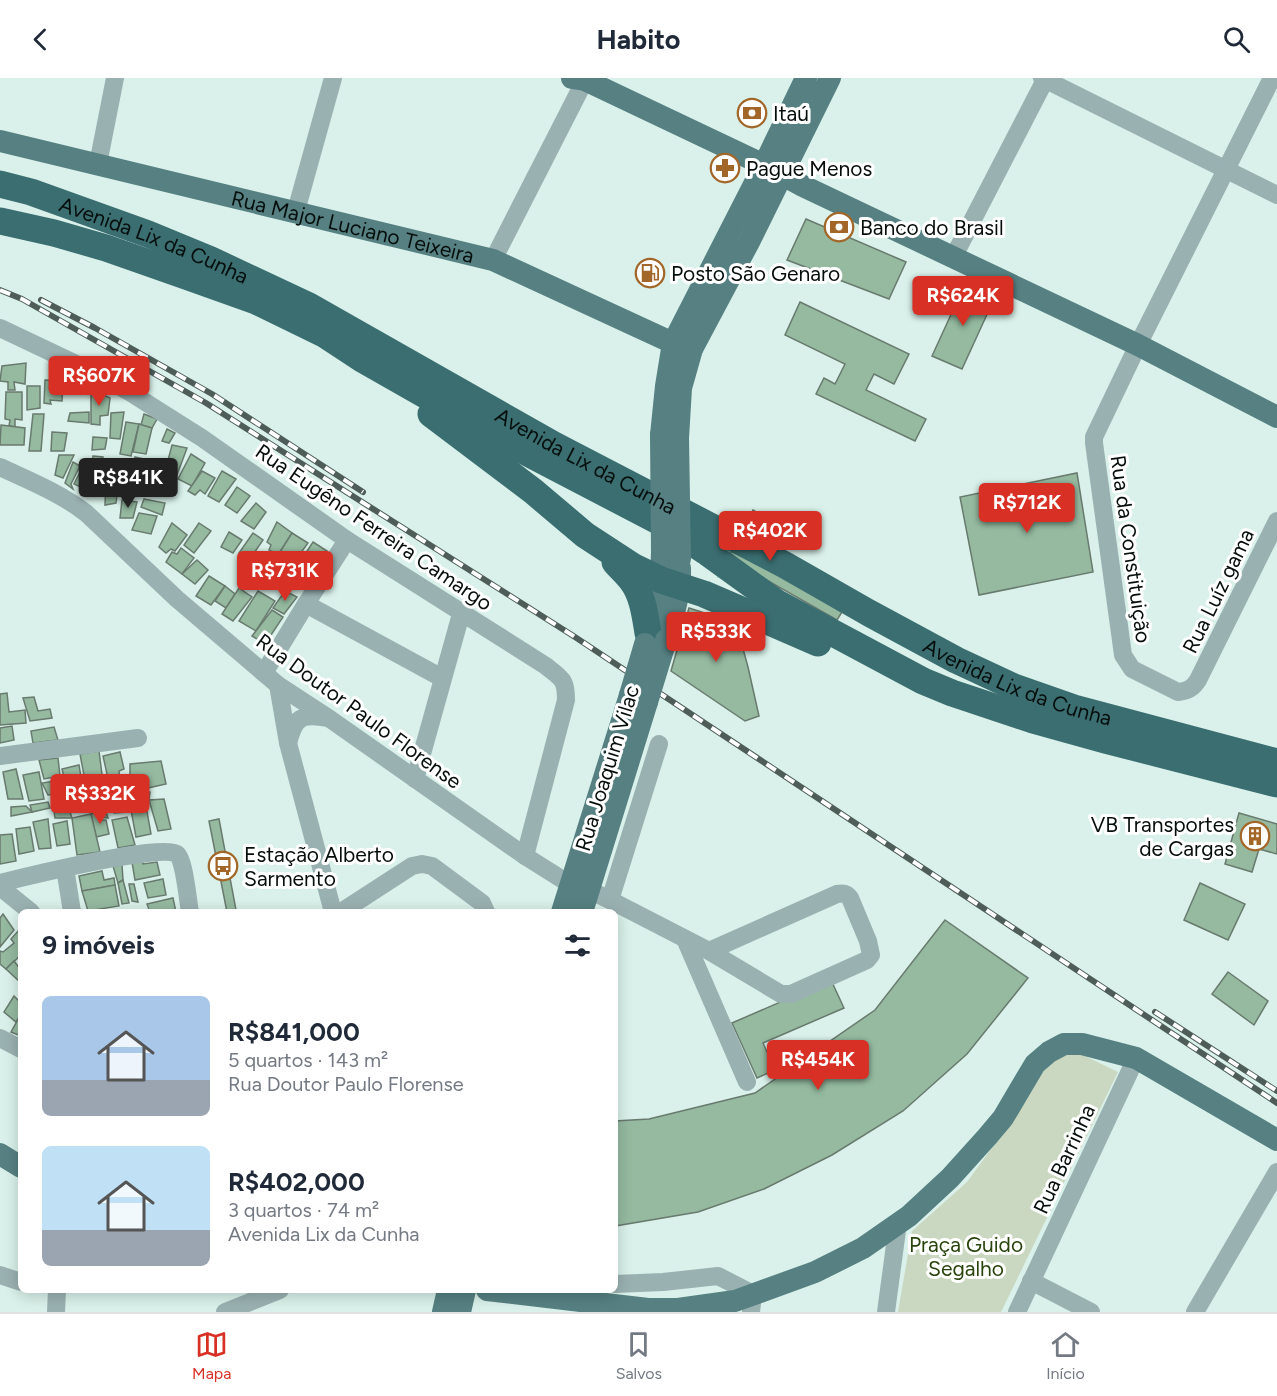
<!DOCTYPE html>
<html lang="pt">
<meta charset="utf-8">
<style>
body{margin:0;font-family:Figtree,sans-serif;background:#f6f6f7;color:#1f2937;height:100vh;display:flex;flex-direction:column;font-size:22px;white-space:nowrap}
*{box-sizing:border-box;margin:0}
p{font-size:20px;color:#747a83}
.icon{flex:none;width:33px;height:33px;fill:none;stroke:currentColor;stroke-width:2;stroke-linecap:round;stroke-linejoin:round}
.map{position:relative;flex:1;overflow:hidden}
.panel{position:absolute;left:18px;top:831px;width:600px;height:384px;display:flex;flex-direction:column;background:#fff;border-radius:9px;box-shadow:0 3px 15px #0003}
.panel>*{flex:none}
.price{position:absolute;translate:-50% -51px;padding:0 14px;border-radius:6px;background:#d93025;color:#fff;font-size:20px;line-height:39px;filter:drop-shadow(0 2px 3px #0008)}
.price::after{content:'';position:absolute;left:50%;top:36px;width:18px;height:14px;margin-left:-9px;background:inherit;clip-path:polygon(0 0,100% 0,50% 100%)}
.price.current{background:#222;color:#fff}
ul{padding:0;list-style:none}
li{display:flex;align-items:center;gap:18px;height:150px;padding:0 24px}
li span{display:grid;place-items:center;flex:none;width:168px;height:120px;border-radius:9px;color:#555}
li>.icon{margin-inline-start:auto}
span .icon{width:72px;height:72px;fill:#fffc;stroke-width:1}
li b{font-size:26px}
h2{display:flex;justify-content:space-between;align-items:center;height:72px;padding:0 24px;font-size:26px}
header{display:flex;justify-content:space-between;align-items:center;height:78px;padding:0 24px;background:#fff;font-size:27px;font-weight:700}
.menu{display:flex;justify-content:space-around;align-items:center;height:84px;border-top:2px solid #e0e1e3;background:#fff;font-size:16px;color:#747a83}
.menu a{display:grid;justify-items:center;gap:3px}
.menu .current{color:#d93025}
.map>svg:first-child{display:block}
.green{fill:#cbd8c1}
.building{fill:#95baa0;stroke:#697a6e;stroke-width:1.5}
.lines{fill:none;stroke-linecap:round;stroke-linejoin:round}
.minor{stroke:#9ab1b2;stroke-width:18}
.major{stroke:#568082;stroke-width:22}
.highway{stroke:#3b6e71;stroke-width:27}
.rail-casing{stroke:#4f5d59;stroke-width:6}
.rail{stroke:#fff;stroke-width:4;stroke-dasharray:11;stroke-linecap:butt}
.major-bridge{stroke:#568082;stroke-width:22}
.labels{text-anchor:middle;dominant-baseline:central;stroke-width:6;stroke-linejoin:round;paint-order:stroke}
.poi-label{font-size:21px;fill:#060e0c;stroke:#fff;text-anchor:start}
.street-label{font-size:21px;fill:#060e0c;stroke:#fff}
.park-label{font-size:21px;fill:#29430c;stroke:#fff}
</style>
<header><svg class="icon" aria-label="back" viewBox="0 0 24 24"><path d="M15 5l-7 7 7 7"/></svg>Habito<svg class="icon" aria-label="search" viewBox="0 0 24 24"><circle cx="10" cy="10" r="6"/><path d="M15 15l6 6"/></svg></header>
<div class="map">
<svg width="1277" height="1234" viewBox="0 0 1277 1234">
<rect width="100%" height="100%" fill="#d9f1ea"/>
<!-- green -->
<path class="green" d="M1070,975l11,1 37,18 -117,240h-103l14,-81 55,-49 35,-48 41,-65 10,-11z"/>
<!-- building -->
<g class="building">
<path d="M806,141l100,43 -17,37 -102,-39z"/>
<path d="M965,206l30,13 -33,72 -30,-13z"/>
<path d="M800,224l109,52 -15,30 -20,-10 -8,16 60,29 -11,22 -99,-47 8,-16 11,6 10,-20 -60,-29z"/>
<path d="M26,285l-1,21 -11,-2 1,8h-7v-8l-8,-1 2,-15z"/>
<path d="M45,302l18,1 -1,20 -12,-1 1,4 -7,-1z"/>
<path d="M27,308h13v22l-13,2z"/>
<path d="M91,311l19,9 -2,17 -8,1v9l-9,-1z"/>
<path d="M6,314h16v28l-7,-1v8l-6,-1 1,-6 -5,-1z"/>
<path d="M89,334v11l-21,-2 2,-8z"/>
<path d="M124,334l-4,27 -10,-1 1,-25z"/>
<path d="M33,336h11l-3,37h-12z"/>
<path d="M144,336l13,5 -5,9 -11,-3z"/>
<path d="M126,344l13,2 -8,32 -11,-2z"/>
<path d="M139,346l13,4 -6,26 -13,-2z"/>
<path d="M1,347l24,3 -1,17h-24z"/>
<path d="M167,351l8,4 -6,10 -7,-2z"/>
<path d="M52,354l15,1 -3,18h-13z"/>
<path d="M93,359l14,1 -2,11 -13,1z"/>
<path d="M172,367l15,3 -10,27 -6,-1 2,-8 -6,-2z"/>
<path d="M191,376l14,9 -13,23 -14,-7z"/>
<path d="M59,377h15l-11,23 -8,-3z"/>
<path d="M93,378l10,1 -1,10h-10z"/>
<path d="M135,379l14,3 -4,18h-14z"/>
<path d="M149,382l14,4 -6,20 -12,-2z"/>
<path d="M73,384l7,4 -9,18 2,5 -8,-6z"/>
<path d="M82,390l12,3 -5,20 -15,-7z"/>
<path d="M94,393h11l-2,22 -11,-1z"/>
<path d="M202,393l13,7 -10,16 -5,-4 -5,5 -7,-4z"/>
<path d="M222,393l14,8 -17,23 -11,-6z"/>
<path d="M1077,395l16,99 -114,23 -19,-98z"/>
<path d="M106,401l13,1 -3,23 -11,2z"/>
<path d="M237,409l13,9 -13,17 -12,-8z"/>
<path d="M144,421l21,4 -3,12 -21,-8z"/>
<path d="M122,422l15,2 -4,16h-13z"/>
<path d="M256,425l10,9 -12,17 -13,-8z"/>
<path d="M753,432l32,20 -8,15 -21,-13 -11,22 97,58 -5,8 -97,-55 -21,11z"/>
<path d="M139,435l18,3 -6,18 -19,-4z"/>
<path d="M277,444l15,11 -14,22 -9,-5 2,-5 -4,-3z"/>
<path d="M172,445l15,12 -12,16 -4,-2 -5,4 -7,-6z"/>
<path d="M199,445l12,8 -17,22 -10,-8z"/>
<path d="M229,454l13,8 -9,13 -12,-6z"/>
<path d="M253,455l10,7 -13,19 -11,-6z"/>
<path d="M292,455l16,10 -19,26 -14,-9z"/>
<path d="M313,464l14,9 -17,25 -14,-8z"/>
<path d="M181,470l13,10 -12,16 -16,-12 6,-10 5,2z"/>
<path d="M197,482l11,10 -13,14 -13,-10z"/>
<path d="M250,489l15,8 -4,9 -6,-2 -6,7 -10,-6z"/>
<path d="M209,498l16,10 -14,19 -15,-9z"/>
<path d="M225,508l10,8 -9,14 -11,-7z"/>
<path d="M239,510l13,9 -19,24 -11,-7z"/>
<path d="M258,513l17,10 -19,30 -17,-10z"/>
<path d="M285,513l12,6 -13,17 -11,-6z"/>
<path d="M689,530l47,15 12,44 11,49 -14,5 -74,-50z"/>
<path d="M272,532l11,7 -18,27 -13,-8z"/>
<path d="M7,615l2,19 16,-2 1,13 -26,2v-31z"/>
<path d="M34,619l4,14 12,-2 2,9 -22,3 -7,-23z"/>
<path d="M12,648l2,14 -14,3v-15z"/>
<path d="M54,649l4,13 -25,3 -2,-12z"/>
<path d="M99,673l5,39 -17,1 -7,-37z"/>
<path d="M120,674l4,17 -5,2 1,10 -11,2 -6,-27z"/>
<path d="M58,680l2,18 -16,3 -5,-19z"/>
<path d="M161,683l5,23 -27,6 -1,-10 -8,1v-17z"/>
<path d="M79,687l6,36 -14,3 -9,-35z"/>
<path d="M16,691l7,30h-15l-5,-27z"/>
<path d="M39,694l5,27 -15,2 -6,-26z"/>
<path d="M61,702l5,24 -6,2 -2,-12 -10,1 -6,-12z"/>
<path d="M127,709l-2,9 -16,4v-11z"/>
<path d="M97,712l-1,11h-11l2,-10z"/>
<path d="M150,714l-1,8 -10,5 -4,-11z"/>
<path d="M125,718l3,16 -14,1 -5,-13z"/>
<path d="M164,721l7,30 -13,2 -9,-31z"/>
<path d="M48,724l2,6 -18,4 -2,-7z"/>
<path d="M106,724l2,5 -3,2 3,9 -6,-1 -4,-13z"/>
<path d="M26,728l6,6 -21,4v-9z"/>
<path d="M146,728l5,28 -15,3 -5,-27z"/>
<path d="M69,731l3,9h-17l-1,-7z"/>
<path d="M99,734l1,8h6l3,14 -13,3 -5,-23z"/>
<path d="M1239,735l38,11v30l-18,-5 -7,23 -27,-8z"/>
<path d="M91,736l9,38 -23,3 -5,-37z"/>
<path d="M127,739l8,28 -17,3 -6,-28z"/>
<path d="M48,741l3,29 -12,1 -6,-27z"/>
<path d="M219,741l17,91 -9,2 -18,-91z"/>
<path d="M67,743l3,23 -13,2 -4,-22z"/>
<path d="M30,749l4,24 -15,3 -3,-25z"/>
<path d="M12,756l4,27 -16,3v-29z"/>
<path d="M142,782l1,4 14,-2 3,13 -25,5 -3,-18z"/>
<path d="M122,787l1,15 -5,3 -5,-17z"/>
<path d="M102,793l2,9 10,-2 1,7 -33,6 -3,-15z"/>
<path d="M163,801l3,16 -18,3 -4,-15z"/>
<path d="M123,802l6,23 -7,1 -4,-21z"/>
<path d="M1200,805l45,21 -17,36 -44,-20z"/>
<path d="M129,806h5l4,18 -6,-1z"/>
<path d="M115,807l4,21 -31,5 -6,-20z"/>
<path d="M173,820l3,14h-26l-3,-8z"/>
<path d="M3,836l11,16 -14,17v-29z"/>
<path d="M945,842l83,58 -61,76 -64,57 -71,44 -68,34 -66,23 -83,14v-105l34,-2 106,-26 120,-83z"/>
<path d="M20,851l1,2v24l-15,14 -6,-5v-13l3,1 11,-9 -3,-4z"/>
<path d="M14,883l7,9v10l-2,1 -13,-12z"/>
<path d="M1228,894l40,29 -14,24 -42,-31z"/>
<path d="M831,902l13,28 -81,35 12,27 -18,8 -25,-55z"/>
<path d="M14,918l7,7v11l-5,8 -12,-10z"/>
<path d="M21,936v22l-10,-4z"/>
</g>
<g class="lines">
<!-- minor -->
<g class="minor">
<path d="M1042,0l235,117"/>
<path d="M1272,0l-134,267 -44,92v6l29,212 9,14 46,23c10,-1 15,-4 20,-12l79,-159"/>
<path d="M98,86l17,-86"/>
<path d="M296,133l37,-133"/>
<path d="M953,180l93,-180"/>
<path d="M493,182l93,-182"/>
<path d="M0,250l97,46 34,19 71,45 145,102 199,126c16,13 20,13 20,34l-41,156"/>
<path d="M0,389c30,14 60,26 86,46l91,86 101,86 52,34 195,137 46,29 18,5 21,10 99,51 72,43h10l76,-34 4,-5 -3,-14 -18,-43c-4,-5 -7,-5 -13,-4l-128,57"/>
<path d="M306,526l136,74"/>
<path d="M264,595l42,-69 41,-64"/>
<path d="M278,607l10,58 45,169"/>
<path d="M288,665c7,-26 13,-30 40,-25"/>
<path d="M0,678l138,-18"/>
<path d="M415,701l46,-165"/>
<path d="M65,790l7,44"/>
<path d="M0,805c24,-6 163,-40 177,-29 7,4 11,48 13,58"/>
<path d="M0,809l31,25"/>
<path d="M610,822l49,-156"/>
<path d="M341,834l71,-46 10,-2 10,2 50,37 4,9"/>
<path d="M685,861l62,143"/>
<path d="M0,960l21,11"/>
<path d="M0,1197l21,7"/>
<path d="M1031,1203l60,31"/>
<path d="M615,1206l48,-2 55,-6 35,18 -2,18"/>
<path d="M56,1234l1,-22"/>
<path d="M225,1234l55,-22"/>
<path d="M886,1234l12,-89"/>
<path d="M1017,1234l119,-254"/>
<path d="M1195,1234l82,-140"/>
</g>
<!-- major -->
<g class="major">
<path d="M572,0l13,2 179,85 39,21 335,159 139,72"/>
<path id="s1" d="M0,63l493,119 180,83 19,6"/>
<path d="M661,357l5,-49 7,-43 91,-178 42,-87"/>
<path d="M678,360l3,-50 11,-39 58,-109 80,-162"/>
<path d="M648,553l13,-51 1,-28"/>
<path d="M666,562c7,-23 15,-48 14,-72"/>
<path d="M562,834l68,-217"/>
<path d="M582,834l65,-210"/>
<path d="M0,1076l21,13"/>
<path d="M487,1212l161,19h30l57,-8 80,-29 48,-24 46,-32 41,-38 37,-41 16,-19 32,-54 14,-12 15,-8h18l54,14 141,82"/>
<path d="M443,1234l5,-22"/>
<path d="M460,1234l5,-22"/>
</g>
<!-- highway -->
<g class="highway">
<path id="s2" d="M0,106l31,8 117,42 63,26 98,46 245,139 231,120 84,48 87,47 58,27 60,21 203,54"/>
<path d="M0,143l54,12 52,15 77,27 73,26 68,33 38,25 160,91 140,73 46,30 69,50 146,78 29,12 81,27 72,20 172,44"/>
<path d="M431,336l102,77 52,44 49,32 27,13 43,14 114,49"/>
<path d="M615,484c5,6 12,12 17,19 11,15 13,34 16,52"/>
</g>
<!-- rail casing -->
<g class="rail-casing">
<g id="rail">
<path d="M0,212l22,9 184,104 369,234 702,466"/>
<path d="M41,222l54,28 117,66 151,98"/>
<path d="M1155,934l122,79"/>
</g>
</g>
<!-- rail -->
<use href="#rail" class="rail"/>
<!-- major-bridge -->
<g class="major-bridge">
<path d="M661,357l1,117"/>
<path d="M678,360l2,121"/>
<path d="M630,617l15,-51"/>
<path d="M647,624l19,-62"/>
</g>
</g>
<!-- icons -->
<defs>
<g id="bank-ring" transform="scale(1.5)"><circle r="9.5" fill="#fff" stroke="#a26728" stroke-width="1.5"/><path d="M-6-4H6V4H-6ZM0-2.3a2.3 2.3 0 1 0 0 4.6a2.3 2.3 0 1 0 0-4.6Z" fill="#a26728"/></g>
<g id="pharmacy-ring" transform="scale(1.5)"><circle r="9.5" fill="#fff" stroke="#a26728" stroke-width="1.5"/><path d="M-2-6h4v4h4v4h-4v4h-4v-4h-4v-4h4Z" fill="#a26728"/></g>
<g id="fuel-ring" transform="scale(1.5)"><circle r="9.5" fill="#fff" stroke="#a26728" stroke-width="1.5"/><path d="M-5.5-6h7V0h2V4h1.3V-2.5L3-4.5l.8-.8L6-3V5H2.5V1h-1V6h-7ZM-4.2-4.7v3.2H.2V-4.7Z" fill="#a26728"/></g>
<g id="building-ring" transform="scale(1.5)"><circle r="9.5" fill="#fff" stroke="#a26728" stroke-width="1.5"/><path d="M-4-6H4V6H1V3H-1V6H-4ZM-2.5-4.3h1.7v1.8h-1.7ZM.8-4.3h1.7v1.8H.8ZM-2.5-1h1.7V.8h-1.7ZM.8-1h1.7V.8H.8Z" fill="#a26728"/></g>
<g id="bus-ring" transform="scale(1.5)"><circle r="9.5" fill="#fff" stroke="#a26728" stroke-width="1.5"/><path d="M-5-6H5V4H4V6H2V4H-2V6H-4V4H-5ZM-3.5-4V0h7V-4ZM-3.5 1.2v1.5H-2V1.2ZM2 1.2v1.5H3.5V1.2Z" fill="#a26728"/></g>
</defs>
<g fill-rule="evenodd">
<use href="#bank-ring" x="752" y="35"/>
<use href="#pharmacy-ring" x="725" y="90"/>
<use href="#bank-ring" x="839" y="149"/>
<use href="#fuel-ring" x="650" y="195"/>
<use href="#building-ring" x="1255" y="758"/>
<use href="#bus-ring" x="223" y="788"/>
</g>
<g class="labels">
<!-- poi labels -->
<g class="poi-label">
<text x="773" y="35">Itaú</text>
<text x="746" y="90">Pague Menos</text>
<text x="860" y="149">Banco do Brasil</text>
<text x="671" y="195">Posto São Genaro</text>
<text x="1234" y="746" text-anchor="end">VB Transportes<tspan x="1234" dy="24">de Cargas</tspan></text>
<text x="244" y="776">Estação Alberto<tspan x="244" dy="24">Sarmento</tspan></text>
</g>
<!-- street labels -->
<g class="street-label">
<text stroke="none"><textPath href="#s1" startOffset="363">Rua Major Luciano Teixeira</textPath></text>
<text stroke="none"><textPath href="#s2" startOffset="164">Avenida Lix da Cunha</textPath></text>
<text stroke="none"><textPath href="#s2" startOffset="650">Avenida Lix da Cunha</textPath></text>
<text transform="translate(374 449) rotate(34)">Rua Eugêno Ferreira Camargo</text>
<text transform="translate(1131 471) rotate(82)">Rua da Constituição</text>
<text transform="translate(1218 513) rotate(-64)">Rua Luíz gama</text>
<text stroke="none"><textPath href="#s2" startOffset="1136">Avenida Lix da Cunha</textPath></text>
<text transform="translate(359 633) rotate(36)">Rua Doutor Paulo Florense</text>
<text transform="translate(607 690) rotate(-73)">Rua Joaquim Vilac</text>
<text transform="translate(1064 1081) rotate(-65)">Rua Barrinha</text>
</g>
<!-- park labels -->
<g class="park-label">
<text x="966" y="1166">Praça Guido<tspan x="966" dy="24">Segalho</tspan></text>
</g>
</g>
</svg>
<b class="price" style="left:963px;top:249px">R$624K</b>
<b class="price" style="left:99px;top:329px">R$607K</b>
<b class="price current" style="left:128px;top:431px">R$841K</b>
<b class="price" style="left:1027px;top:456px">R$712K</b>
<b class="price" style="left:770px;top:484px">R$402K</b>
<b class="price" style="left:285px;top:524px">R$731K</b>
<b class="price" style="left:716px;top:585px">R$533K</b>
<b class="price" style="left:100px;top:747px">R$332K</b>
<b class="price" style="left:818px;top:1013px">R$454K</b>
<section class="panel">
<h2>9 imóveis<svg class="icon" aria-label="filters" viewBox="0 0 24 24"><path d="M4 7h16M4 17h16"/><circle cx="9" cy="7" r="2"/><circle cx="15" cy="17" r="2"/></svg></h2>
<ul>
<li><span style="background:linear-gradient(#a9c7e8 70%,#9aa5b1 0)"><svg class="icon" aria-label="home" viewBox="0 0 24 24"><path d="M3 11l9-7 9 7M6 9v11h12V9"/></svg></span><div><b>R$841,000</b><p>5 quartos · 143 m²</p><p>Rua Doutor Paulo Florense</p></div></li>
<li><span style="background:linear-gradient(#bfe0f5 70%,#9aa5b1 0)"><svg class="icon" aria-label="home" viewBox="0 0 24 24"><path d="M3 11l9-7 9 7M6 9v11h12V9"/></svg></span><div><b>R$402,000</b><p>3 quartos · 74 m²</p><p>Avenida Lix da Cunha</p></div></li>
</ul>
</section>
</div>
<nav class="menu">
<a class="current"><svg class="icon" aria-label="map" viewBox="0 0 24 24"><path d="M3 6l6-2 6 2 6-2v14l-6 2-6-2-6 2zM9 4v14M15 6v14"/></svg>Mapa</a>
<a><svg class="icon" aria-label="saved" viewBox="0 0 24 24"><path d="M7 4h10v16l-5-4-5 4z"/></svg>Salvos</a>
<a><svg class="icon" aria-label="home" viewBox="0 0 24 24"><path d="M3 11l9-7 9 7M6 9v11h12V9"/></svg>Início</a>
</nav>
